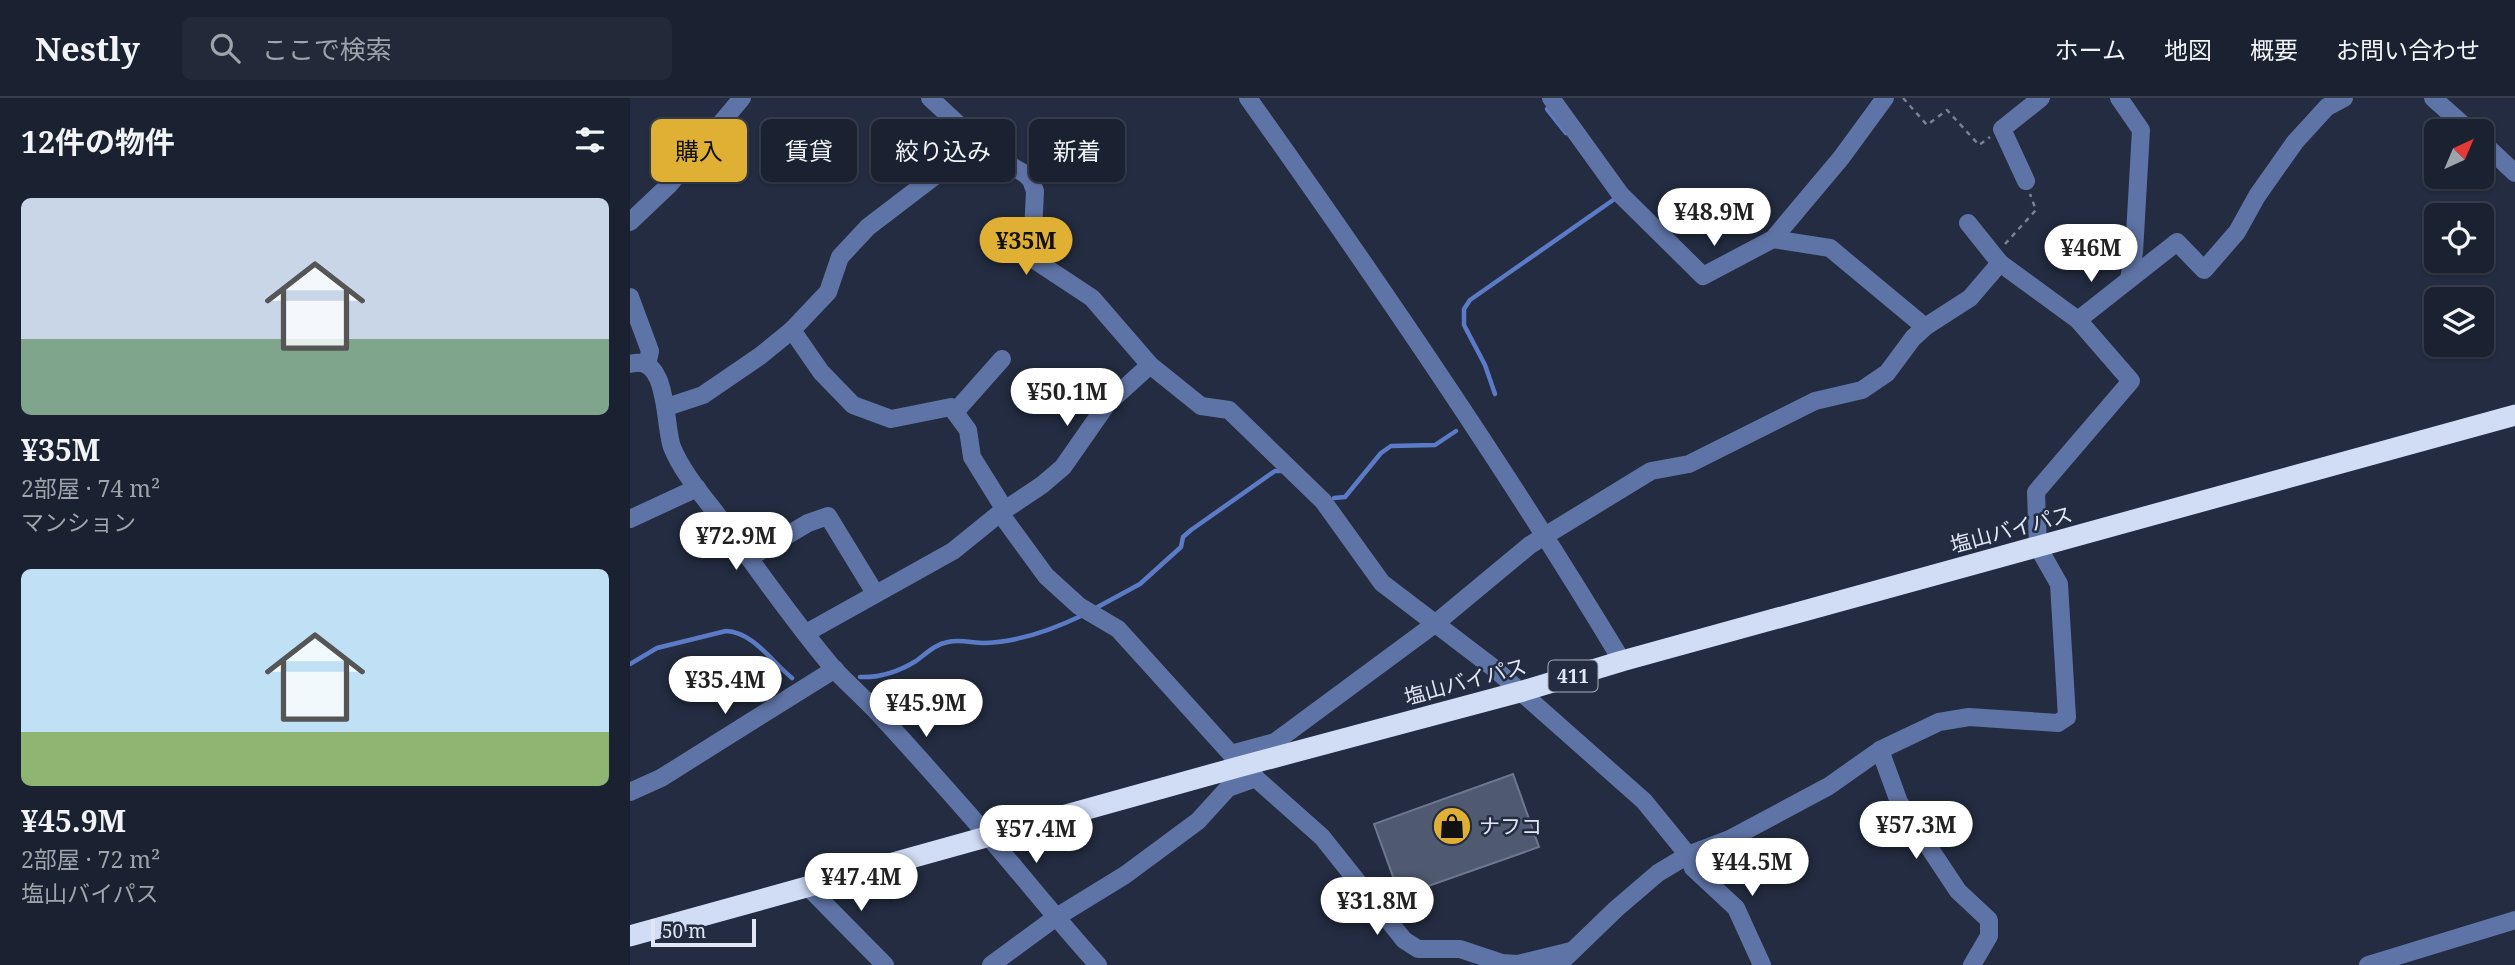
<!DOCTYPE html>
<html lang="ja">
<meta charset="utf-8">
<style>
body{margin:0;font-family:"Noto Serif","Noto Sans JP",serif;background:#232938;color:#f1f3f6;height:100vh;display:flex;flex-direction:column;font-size:26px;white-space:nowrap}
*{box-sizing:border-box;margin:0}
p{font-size:23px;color:#9fa3ab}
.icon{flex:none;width:38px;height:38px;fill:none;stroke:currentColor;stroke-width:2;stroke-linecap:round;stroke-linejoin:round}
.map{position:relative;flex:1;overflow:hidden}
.sheet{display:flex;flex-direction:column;background:#1a2130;width:630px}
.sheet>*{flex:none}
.guide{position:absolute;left:21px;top:21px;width:665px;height:63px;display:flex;gap:14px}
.needle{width:46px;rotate:44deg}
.fabs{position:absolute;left:1794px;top:21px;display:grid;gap:14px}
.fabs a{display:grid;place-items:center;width:70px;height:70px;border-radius:10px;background:#1a2130;box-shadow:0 2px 5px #0004,0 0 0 2px #383e4c;font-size:35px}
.scale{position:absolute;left:21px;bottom:18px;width:105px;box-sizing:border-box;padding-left:7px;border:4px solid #e0e6f3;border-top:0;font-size:19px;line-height:24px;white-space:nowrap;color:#e0e6f3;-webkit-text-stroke:5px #232c40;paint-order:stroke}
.price{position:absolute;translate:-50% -60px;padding:0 16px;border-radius:24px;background:#fff;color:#222;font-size:23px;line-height:46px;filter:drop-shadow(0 2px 4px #0008)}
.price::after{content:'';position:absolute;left:50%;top:42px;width:21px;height:16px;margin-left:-10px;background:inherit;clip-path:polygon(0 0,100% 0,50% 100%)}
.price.active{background:#e0b034;color:#111}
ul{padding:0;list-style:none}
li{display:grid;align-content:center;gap:14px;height:371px;padding:0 21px}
li span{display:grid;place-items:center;height:217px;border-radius:10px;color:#555}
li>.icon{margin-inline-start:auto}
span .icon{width:126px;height:126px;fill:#fffc;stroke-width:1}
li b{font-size:30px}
h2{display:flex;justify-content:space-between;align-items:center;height:84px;padding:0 21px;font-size:30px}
.tag{padding:0 24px;border-radius:10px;background:#1a2130;box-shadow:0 2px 5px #0004,0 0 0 2px #383e4c;font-size:24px;line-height:63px}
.tag.active{background:#e0b034;color:#111}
header{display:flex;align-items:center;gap:42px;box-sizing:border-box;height:98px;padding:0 35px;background:#1a2130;border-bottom:2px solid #383e4c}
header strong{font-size:33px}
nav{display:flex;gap:38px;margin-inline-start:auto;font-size:24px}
.search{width:490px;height:63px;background:#232938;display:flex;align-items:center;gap:18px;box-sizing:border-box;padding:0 24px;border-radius:10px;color:#9fa3ab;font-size:26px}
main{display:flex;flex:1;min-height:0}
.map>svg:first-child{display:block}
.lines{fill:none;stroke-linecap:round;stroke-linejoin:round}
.stream{stroke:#5c7bc6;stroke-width:4.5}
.building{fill:#4f596f;stroke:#6d7890;stroke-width:2}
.path{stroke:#798192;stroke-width:2.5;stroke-dasharray:5 5;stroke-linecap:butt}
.minor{stroke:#5f74a6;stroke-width:18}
.highway{stroke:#d1dcf5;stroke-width:21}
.labels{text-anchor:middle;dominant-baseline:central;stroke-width:5;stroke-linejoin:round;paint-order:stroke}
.shield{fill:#232c40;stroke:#a7aebd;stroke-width:2}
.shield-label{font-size:19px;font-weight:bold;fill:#e0e6f3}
.street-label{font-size:21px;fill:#e0e6f3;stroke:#232c40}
.poi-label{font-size:21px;fill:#e0e6f3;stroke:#232c40;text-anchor:start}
</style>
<header>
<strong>Nestly</strong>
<div class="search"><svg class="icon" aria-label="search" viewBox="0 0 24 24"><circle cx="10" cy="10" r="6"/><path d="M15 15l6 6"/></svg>ここで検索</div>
<nav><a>ホーム</a><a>地図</a><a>概要</a><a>お問い合わせ</a></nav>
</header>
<main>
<section class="sheet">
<h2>12件の物件<svg class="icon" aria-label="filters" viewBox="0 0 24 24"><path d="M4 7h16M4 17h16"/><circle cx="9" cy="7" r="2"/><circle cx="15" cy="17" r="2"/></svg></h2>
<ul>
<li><span style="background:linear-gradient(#c9d6e8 65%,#7fa58c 0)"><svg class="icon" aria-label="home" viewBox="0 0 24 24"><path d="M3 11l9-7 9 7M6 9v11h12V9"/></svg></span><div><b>¥35M</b><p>2部屋 · 74 m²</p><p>マンション</p></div></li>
<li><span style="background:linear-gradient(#bfe0f5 75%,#8fb573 0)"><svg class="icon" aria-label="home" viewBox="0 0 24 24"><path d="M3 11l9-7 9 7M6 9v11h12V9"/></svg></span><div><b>¥45.9M</b><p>2部屋 · 72 m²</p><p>塩山バイパス</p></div></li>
</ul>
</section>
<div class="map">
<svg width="1885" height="867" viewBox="0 0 1885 867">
<rect width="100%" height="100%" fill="#232c40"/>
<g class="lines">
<!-- stream -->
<g class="stream">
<path d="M917,11l19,24"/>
<path d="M865,296l-10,-29 -21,-40v-16l6,-9 146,-102"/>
<path d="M704,400l11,-1 36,-44 10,-7 44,-1 21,-14"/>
<path d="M464,511l46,-25 41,-37 2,-10 8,-7 84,-59h9"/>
<path d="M0,566l27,-16 69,-17c27,1 46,31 66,47"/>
<path d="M230,579c21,1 38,-5 56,-16 10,-7 19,-17 32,-19 11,-3 25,1 37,1 33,-1 69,-14 98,-28"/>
</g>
</g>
<!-- building -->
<path class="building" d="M883,676l26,73 -139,49 -26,-72z"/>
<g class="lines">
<!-- path -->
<g class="path">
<path d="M1273,0l24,27 20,-15 32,35 11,-8"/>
<path d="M1375,146l31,-34 -6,-16"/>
</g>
<!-- minor -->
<g class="minor">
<path d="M300,0l58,54 37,22 6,6 4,11 -3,63 4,7 56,37 58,67 51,41 28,4 94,91 59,82 113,86 149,132 44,54 5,13 43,40 26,57"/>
<path d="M618,0c131,184 258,370 374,563"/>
<path d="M921,0l70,97 82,81 70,-37 68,-81 44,-60"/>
<path d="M1489,0l22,32 -7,122 -5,27"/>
<path d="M1803,0l37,33"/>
<path d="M1852,44l33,31"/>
<path d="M1396,83l-24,-52 39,-31"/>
<path d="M0,124l39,-37 73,-87"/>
<path d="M1143,141l57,9 95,79"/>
<path d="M0,199l20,54 -3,14"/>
<path d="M1448,222l99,-78 27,28 33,-38 20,-36 38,-54 32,-35 17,-9"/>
<path d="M162,232l29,42 32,33 38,14 60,-12 17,23 4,27 33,53"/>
<path d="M0,266c39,-12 34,62 42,83 10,25 31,49 47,70 38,51 74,104 115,152 14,15 30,29 45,45 37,40 73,81 109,122 37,43 72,87 110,129"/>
<path d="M37,309l36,-12 57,-39 32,-26 36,-38 12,-35 28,-30 110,-84"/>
<path d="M325,314l47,-53"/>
<path d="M370,415l46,63 33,30 39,23 124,137 80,71 82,103 14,9h42l42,14 16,1 53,-13"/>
<path d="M0,421l67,-31"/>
<path d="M119,460l59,-35 20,-7 47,77"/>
<path d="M176,535l147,-82 47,-38 42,-28 21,-18 44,-63 43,-39"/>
<path d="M1250,652l19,52 59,89 31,29v16l-17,29"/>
<path d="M601,656l44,-12 161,-119 94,-78 121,-74 38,-7 126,-63 47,-11 25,-17 26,-35 12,-11 45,-29 30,-35"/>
<path d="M0,694l31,-14 174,-109"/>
<path d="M178,789l77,78"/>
<path d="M361,867l64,-47 70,-43 73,-54 30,-33 28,-10"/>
<path d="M928,867l58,-56 42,-36 30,-18 42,-16 99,-53 51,-36 59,-28 30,-5 89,6 9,-6 -8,-133 -21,-37 -2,-55 95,-111 -53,-61 -78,-57 -32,-40"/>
<path d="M1738,867l147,-45"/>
</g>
<!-- highway -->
<path class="highway" d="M0,838l612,-170 281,-75 99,-30 893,-246"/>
</g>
<!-- icons -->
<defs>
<g id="shop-disc" transform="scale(2.0125)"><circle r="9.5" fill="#e0b034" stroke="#232c40"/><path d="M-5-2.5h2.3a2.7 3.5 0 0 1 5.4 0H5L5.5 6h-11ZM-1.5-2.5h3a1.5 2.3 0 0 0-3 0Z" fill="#111"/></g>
</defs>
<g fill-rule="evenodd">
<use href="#shop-disc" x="822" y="728"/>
</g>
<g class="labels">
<!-- shield labels -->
<rect class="shield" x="918.5" y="562.5" width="49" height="31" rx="5"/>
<g class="shield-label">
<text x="943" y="578">411</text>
</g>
<!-- street labels -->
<g class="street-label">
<text transform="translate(1381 431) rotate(-15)">塩山バイパス</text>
<text transform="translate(835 583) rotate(-15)">塩山バイパス</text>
</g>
<!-- poi labels -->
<g class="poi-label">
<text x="849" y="728">ナフコ</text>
</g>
</g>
</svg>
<div class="fabs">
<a><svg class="needle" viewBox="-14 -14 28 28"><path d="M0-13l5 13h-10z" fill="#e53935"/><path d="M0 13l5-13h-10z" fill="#9fa3ab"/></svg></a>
<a><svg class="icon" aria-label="locate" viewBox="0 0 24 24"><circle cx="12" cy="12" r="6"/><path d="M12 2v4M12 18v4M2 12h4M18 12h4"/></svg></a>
<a><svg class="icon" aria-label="layers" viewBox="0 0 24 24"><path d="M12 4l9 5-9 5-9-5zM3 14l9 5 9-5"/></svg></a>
</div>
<div class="scale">50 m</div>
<b class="price" style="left:1084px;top:150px">¥48.9M</b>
<b class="price active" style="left:396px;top:179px">¥35M</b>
<b class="price" style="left:1461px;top:186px">¥46M</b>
<b class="price" style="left:437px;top:330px">¥50.1M</b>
<b class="price" style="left:106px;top:474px">¥72.9M</b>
<b class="price" style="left:95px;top:618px">¥35.4M</b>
<b class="price" style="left:296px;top:641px">¥45.9M</b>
<b class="price" style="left:1286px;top:763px">¥57.3M</b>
<b class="price" style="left:406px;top:767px">¥57.4M</b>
<b class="price" style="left:1122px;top:800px">¥44.5M</b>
<b class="price" style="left:231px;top:815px">¥47.4M</b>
<b class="price" style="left:747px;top:839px">¥31.8M</b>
<div class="guide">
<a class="tag active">購入</a>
<a class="tag">賃貸</a>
<a class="tag">絞り込み</a>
<a class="tag">新着</a>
</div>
</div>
</main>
